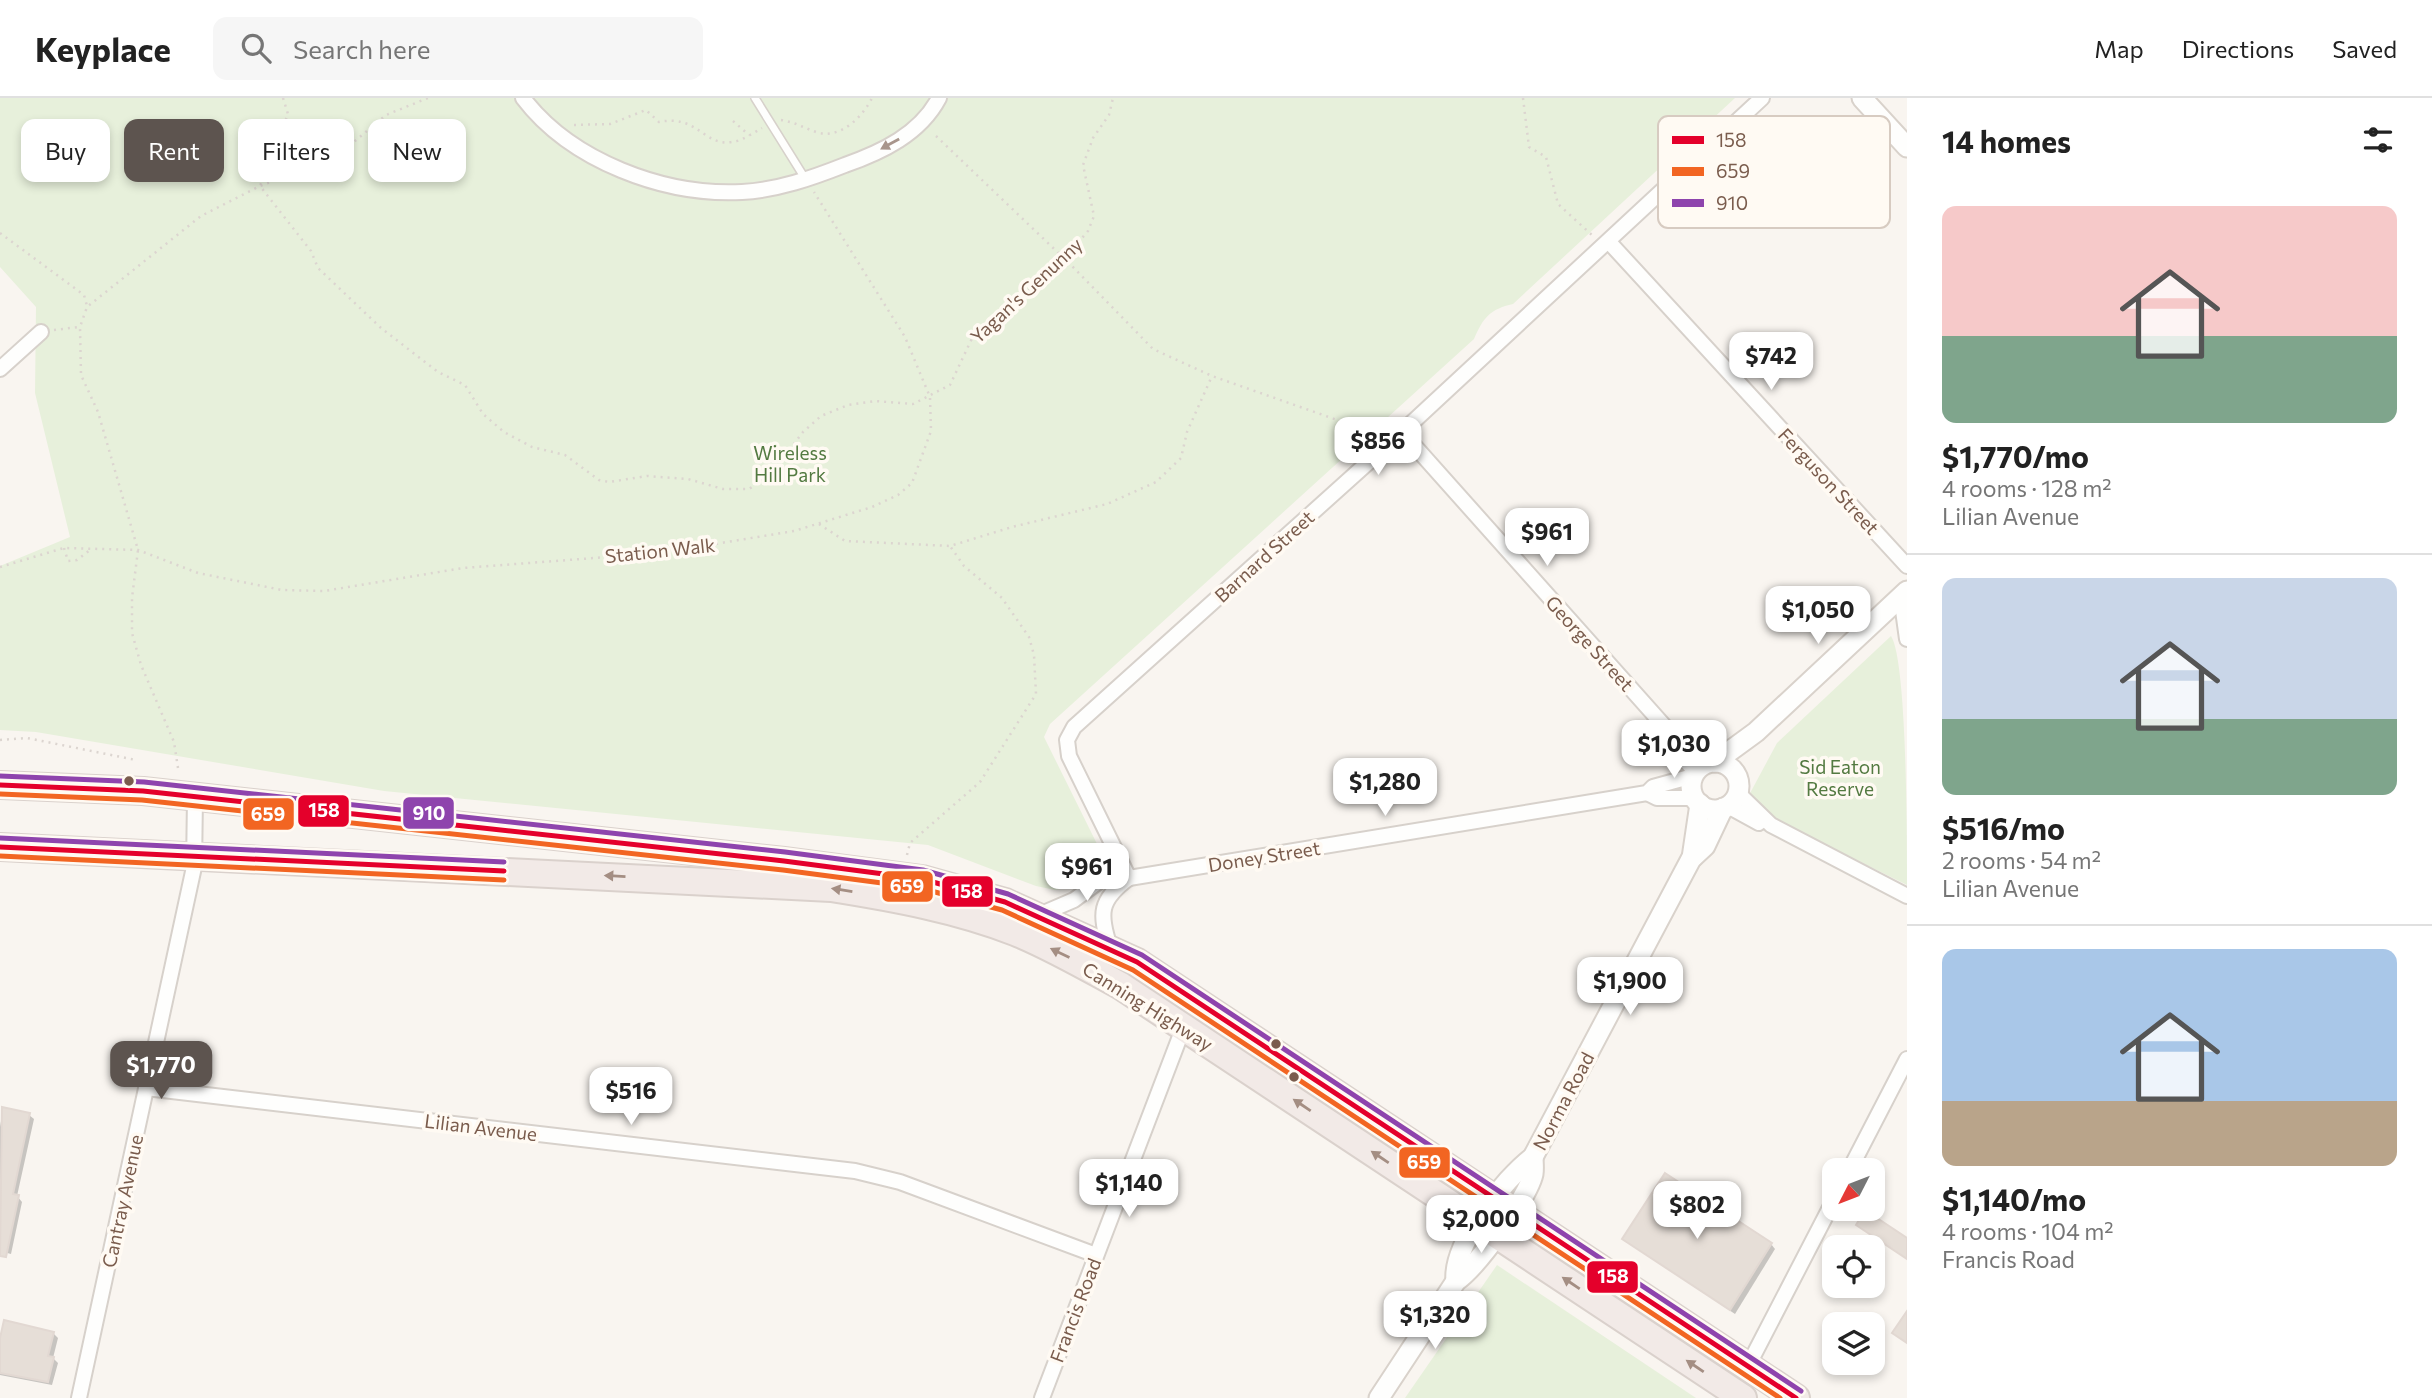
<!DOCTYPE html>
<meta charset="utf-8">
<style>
body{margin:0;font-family:Commissioner,sans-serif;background:#f6f6f6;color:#222;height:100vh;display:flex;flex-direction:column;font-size:26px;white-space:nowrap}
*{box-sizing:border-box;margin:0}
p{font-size:23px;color:#767676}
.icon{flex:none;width:38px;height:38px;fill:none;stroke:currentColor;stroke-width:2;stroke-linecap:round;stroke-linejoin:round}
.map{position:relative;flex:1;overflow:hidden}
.drawer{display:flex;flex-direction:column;background:#fff;width:525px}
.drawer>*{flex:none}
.hud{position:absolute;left:21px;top:21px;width:665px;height:63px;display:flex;gap:14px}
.needle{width:46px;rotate:228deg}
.buttons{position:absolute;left:1822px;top:1060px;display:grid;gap:14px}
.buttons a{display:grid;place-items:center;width:63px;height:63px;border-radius:14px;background:#fff;box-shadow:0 4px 10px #0003;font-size:35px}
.price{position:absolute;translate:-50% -60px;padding:0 16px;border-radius:14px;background:#fff;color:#222;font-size:23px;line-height:46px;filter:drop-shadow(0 2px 4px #0008)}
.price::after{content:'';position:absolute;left:50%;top:42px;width:21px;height:16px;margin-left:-10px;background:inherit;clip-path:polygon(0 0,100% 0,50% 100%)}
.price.on{background:#5d544f;color:#fff}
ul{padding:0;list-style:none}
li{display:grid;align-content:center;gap:14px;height:371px;padding:0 35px}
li+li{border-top:2px solid #e0e0e0}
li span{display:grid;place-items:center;height:217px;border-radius:14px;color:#555}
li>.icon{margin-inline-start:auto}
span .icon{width:126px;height:126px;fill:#fffc;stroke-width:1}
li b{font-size:30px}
h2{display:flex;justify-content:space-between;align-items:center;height:84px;padding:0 35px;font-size:30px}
.tag{padding:0 24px;border-radius:14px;background:#fff;box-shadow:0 4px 10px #0003;font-size:24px;line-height:63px}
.tag.on{background:#5d544f;color:#fff}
header{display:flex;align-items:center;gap:42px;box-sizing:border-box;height:98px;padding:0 35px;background:#fff;border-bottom:2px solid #e0e0e0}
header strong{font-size:33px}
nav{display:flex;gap:38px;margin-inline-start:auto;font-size:24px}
.search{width:490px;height:63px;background:#f6f6f6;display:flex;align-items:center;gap:18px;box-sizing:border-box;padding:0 24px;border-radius:14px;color:#767676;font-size:26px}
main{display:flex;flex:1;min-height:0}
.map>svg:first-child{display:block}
.green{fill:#e7f0db}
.shadow{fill:#0003}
.building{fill:#e6ded7;stroke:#e2d8d2;stroke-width:2}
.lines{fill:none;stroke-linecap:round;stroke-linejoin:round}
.lane-casing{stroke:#d7d1cb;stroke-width:10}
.street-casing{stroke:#d7d1cb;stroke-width:18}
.secondary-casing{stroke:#d9d2cb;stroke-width:23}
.highway-casing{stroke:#dad1cc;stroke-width:30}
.path{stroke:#dcd5d0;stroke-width:2.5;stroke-dasharray:2 5;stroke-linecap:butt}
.lane{stroke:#fefefd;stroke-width:7}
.street{stroke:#fefefd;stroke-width:14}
.secondary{stroke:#fefefd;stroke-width:19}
.highway{stroke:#f2eae7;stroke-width:26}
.bus-1-casing{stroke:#fffaf3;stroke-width:10}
.bus-2-casing{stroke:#fffaf3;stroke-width:10}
.bus-3-casing{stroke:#fffaf3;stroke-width:10}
.bus-1{stroke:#e4002b;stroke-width:5}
.bus-2{stroke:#f26522;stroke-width:5}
.bus-3{stroke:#8e44ad;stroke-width:5}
.oneway{fill:#a8958b}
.oneway2{fill:#a48e83}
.bus-dot{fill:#7a5c4d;stroke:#fffaf3;stroke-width:2.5}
.labels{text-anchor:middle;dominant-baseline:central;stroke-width:7;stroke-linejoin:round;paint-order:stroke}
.street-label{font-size:19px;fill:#7a5c4d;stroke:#fffaf3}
.park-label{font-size:19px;fill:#537a41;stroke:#fffaf3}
.key{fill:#fffaf3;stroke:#d7cbc1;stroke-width:2}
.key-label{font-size:19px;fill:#7a5c4d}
.line-badge{stroke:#fffaf3;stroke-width:2.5}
.badge-label{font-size:19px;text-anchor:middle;font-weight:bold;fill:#fff}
</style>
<header>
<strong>Keyplace</strong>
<div class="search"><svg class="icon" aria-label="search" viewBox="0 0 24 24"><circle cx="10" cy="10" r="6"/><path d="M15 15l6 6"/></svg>Search here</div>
<nav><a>Map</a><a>Directions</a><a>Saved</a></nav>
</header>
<main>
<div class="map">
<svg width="1907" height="1300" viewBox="0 0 1907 1300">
<rect width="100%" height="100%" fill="#f9f5f0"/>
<!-- green -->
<g class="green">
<path d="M0,0h1735l-222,206c-23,5 -30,14 -39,35l-424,385 -6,13 55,111 -2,16 -29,24 -13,2 -19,-4 -108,-41 -544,-54 -348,-59 -36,-2v-164l70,-29 -35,-144 1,-86 -36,-40z"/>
<path d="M1891,538c16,24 16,206 16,249l-145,-72 -14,-16 29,-54z"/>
<path d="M1497,1167l199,133h-291z"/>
</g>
<!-- shadow -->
<g class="shadow">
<path d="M3,1011l26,6 5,4 -17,77 5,6 -11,52 -11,-3v-124z"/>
<path d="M1624,1141l147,5 4,5 -40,65z"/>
<path d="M53,1235l5,5 -5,20 5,5 -6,22 -52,-10v-30z"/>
</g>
<!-- building -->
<g class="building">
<path d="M2,1009l28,6 -17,81 6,1 -13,62 -6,-1z"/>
<path d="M1665,1075l107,70 -42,67 -108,-71z"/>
<path d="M1865,1112l42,28v21l-51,-34z"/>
<path d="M1907,1213v32l-15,-10z"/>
<path d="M4,1222l50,12 -6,24 6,1 -6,25 -48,-9v-35z"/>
</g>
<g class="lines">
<!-- lane casing -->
<g class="lane-casing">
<path id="lane" d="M755,0l51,82"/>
</g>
<!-- street casing -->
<g class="street-casing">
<g id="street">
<path d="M523,0c48,63 141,98 219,94 36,-2 70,-14 103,-27 37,-13 75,-31 94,-67"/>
<path d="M1609,144l298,324"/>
<path d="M0,271l41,-37"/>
<path d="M1402,334l264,296 42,35"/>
<path d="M1901,498l6,43"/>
<path d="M1666,630l4,14 25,30"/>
<path d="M1647,695l10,5h37"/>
<path d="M1738,695l33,32 136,71"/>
<path d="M1728,708l31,17"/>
<path d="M1129,780l-60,-122 -2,-16 7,-13 328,-295 360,-334"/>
<path d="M1039,817l35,-15 31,-23 24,1 518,-85 6,-6 40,-11"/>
<path d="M1110,849c-11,-33 -11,-47 19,-69"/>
<path d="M146,990l709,83 45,11 196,73"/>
<path d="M1849,1073l58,-112"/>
<path d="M1748,1268l86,-166"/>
<path d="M79,1300l115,-531 1,-69"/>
<path d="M1042,1300l142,-372"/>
</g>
</g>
<!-- secondary casing -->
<g class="secondary-casing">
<g id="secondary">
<path d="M1862,0l45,49"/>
<path d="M1715,664l41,-30 151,-141"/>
<circle cx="1715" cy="688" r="24"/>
<path d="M1692,760l8,-54"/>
<path d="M1456,1183c-4,-37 48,-102 77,-124l158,-298 14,-13 18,-38"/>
<path d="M1379,1300l77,-117c20,-13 72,-84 77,-107 1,-6 0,-12 0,-17"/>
</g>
</g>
<!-- highway casing -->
<g class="highway-casing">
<g id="highway">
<path d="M0,687l143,6 641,70 138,18 83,23 132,60 659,436"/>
<path d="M0,749l831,41c63,10 124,21 184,44 37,15 71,35 106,54l622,412"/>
</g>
</g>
<!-- path -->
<g class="path">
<path d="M283,0l5,16 -28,72 51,65 7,17 63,60 57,44 27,13 18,29 21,18 28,15 33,8 34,25 10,2 38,-6 41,3 35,10h26l22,-15 32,-42 18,-16 27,-11 27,-4 38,3 37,-19 25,-53 32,-22 57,-51 24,-28 6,-15 -11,-51 10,-27 16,-23 4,-17"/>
<path d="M1523,0l6,49 17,10 12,47 35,32"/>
<path d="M781,22c14,2 25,9 38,13 23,5 44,-17 53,-35"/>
<path d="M733,23l16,14"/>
<path d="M574,27l36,-1 36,-14 13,12c39,-8 45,25 73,20 10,-1 21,-9 30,-14"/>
<path d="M936,38l136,130 81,83 59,27 151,53 11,9"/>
<path d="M0,135l84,62 3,11"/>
<path d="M54,232l25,-3"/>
<path d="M819,426l26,17 105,5 62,-19 95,-23 49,-22 25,-24 6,-26 25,-56"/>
<path d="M64,450l4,13 9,-1 13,-10"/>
<path d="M0,469l64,-19 74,2 60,23 84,17 42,1 139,-23 197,-15 134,-22 78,-24 26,-12 14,-12 19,-52 -1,-34 -25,-60 -91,-145"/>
<path d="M0,642l27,-2 109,22"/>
<path d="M178,670l-4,-26 -33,-77 -9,-32v-35l6,-48 -40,-138 -17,-37 -1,-48 7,-20 114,-91 59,-30 77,-30 49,-41 42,-17"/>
<path d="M907,757l3,-12 70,-61 56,-88 -2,-39 -5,-18 -27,-39 -38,-32 -14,-20"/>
</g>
<!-- lane -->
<use href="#lane" class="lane"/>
<!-- street -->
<use href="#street" class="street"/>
<!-- secondary -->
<use href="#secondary" class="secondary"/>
<!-- highway -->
<use href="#highway" class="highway"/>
<!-- bus-1 casing -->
<g class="bus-1-casing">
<g id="bus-1">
<path d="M0,687l143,6 641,70 138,18 83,23 132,60 659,436"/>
<path d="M0,749l504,24"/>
</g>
</g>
<!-- bus-2 casing -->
<g class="bus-2-casing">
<g id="bus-2">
<path d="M0,696l142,6 641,70 137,18 82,22 131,60 647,428"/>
<path d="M0,758l504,24"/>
</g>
</g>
<!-- bus-3 casing -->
<g class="bus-3-casing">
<g id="bus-3">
<path d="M0,678l144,6 641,70 138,18 85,24 134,61 659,436"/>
<path d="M0,740l504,24"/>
</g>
</g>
<!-- bus-1 -->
<use href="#bus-1" class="bus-1"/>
<!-- bus-2 -->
<use href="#bus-2" class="bus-2"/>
<!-- bus-3 -->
<use href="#bus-3" class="bus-3"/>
</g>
<!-- one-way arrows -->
<defs><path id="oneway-solid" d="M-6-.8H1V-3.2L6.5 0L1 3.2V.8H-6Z" transform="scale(1.75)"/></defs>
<use class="oneway" href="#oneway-solid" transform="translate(890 46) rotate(151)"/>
<g class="oneway2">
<use href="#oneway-solid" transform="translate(615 778) rotate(-177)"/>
<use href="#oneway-solid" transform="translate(842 792) rotate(-171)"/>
<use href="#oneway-solid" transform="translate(1060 855) rotate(-154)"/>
<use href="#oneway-solid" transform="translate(1302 1007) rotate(-146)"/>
<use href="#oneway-solid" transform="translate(1380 1059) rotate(-146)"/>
<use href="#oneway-solid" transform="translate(1571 1185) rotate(-146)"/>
<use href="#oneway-solid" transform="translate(1695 1268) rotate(-146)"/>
</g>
<!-- markers -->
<g class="bus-dot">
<circle cx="129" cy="683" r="6"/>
<circle cx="1276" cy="946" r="6"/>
<circle cx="1294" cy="979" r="6"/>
</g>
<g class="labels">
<!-- street labels -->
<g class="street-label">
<text transform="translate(1026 192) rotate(-43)">Yagan's Genunny</text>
<text transform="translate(1829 383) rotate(47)">Ferguson Street</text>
<text transform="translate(660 452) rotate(-6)">Station Walk</text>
<text transform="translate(1264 458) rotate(-42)">Barnard Street</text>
<text transform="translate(1590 545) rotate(48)">George Street</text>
<text transform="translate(1264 758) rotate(-9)">Doney Street</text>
<text transform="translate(1148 908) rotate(32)">Canning Highway</text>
<text transform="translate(1563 1003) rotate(-62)">Norma Road</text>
<text transform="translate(481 1029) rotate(7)">Lilian Avenue</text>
<text transform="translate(122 1103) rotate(-78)">Cantray Avenue</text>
<text transform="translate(1075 1212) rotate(-69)">Francis Road</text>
</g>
<!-- park labels -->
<g class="park-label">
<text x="790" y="354">Wireless<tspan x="790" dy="22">Hill Park</tspan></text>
<text x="1840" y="668">Sid Eaton<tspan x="1840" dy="22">Reserve</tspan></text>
</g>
</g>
<!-- legend -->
<rect x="1658" y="18" width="232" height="112" rx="10" class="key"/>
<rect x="1672" y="38" width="32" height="8" fill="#e4002b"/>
<rect x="1672" y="69" width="32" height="9" fill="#f26522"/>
<rect x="1672" y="101" width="32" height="8" fill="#8e44ad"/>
<g class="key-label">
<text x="1716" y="49">158</text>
<text x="1716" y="80">659</text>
<text x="1716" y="112">910</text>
</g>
<g class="line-badge">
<rect x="297" y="696" width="53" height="34" rx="7" fill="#e4002b"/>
<rect x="402" y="698" width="53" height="34" rx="7" fill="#8e44ad"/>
<rect x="242" y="699" width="53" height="34" rx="7" fill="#f26522"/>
<rect x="881" y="772" width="53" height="33" rx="7" fill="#f26522"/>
<rect x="941" y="777" width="53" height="33" rx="7" fill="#e4002b"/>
<rect x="1398" y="1048" width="53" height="33" rx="7" fill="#f26522"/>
<rect x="1586" y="1162" width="53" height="34" rx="7" fill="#e4002b"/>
</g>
<g class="badge-label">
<text x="324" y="719">158</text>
<text x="429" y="722">910</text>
<text x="268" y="723">659</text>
<text x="907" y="795">659</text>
<text x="967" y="800">158</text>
<text x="1424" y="1071">659</text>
<text x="1613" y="1185">158</text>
</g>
</svg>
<div class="buttons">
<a><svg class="needle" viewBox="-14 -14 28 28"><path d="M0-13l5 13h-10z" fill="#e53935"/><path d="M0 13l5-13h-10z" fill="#767676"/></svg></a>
<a><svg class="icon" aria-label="locate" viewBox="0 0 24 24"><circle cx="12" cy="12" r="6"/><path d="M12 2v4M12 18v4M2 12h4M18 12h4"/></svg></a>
<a><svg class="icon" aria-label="layers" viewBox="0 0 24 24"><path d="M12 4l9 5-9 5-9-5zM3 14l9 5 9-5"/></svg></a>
</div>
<b class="price" style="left:1771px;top:294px">$742</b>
<b class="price" style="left:1378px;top:379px">$856</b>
<b class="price" style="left:1547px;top:470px">$961</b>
<b class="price" style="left:1818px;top:548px">$1,050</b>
<b class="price" style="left:1674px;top:682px">$1,030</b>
<b class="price" style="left:1385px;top:720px">$1,280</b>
<b class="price" style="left:1087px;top:805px">$961</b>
<b class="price" style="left:1630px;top:919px">$1,900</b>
<b class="price on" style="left:161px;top:1003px">$1,770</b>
<b class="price" style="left:631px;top:1029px">$516</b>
<b class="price" style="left:1129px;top:1121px">$1,140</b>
<b class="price" style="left:1697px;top:1143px">$802</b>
<b class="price" style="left:1481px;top:1157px">$2,000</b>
<b class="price" style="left:1435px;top:1253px">$1,320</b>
<div class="hud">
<a class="tag">Buy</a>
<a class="tag on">Rent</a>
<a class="tag">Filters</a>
<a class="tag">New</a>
</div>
</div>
<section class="drawer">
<h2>14 homes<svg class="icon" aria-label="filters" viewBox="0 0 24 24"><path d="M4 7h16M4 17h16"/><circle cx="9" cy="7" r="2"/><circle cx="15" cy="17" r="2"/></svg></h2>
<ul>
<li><span style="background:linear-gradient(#f6c9c9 60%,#7fa58c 0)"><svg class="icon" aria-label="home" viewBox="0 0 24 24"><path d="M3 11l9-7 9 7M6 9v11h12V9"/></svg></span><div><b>$1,770/mo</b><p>4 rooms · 128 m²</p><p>Lilian Avenue</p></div></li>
<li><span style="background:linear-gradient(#c9d6e8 65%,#7fa58c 0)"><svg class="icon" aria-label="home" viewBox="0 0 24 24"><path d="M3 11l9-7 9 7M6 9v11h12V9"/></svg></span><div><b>$516/mo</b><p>2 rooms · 54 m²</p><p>Lilian Avenue</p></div></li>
<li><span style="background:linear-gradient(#a9c7e8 70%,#b9a48a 0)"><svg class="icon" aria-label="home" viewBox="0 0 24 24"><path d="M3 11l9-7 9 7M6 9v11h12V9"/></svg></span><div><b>$1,140/mo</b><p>4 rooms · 104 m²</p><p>Francis Road</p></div></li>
</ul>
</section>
</main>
